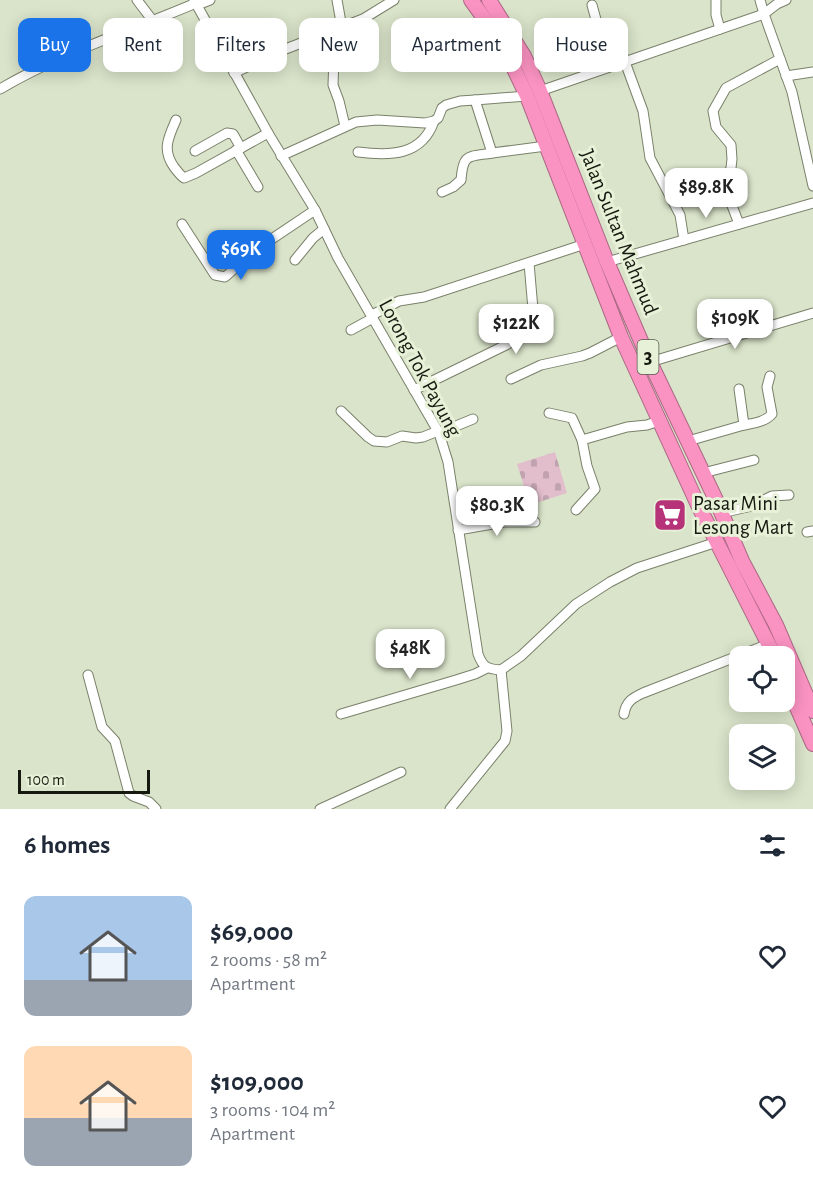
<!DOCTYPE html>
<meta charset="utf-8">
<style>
body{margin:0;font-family:"Alegreya Sans",sans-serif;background:#f6f6f7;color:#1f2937;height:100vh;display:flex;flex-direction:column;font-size:22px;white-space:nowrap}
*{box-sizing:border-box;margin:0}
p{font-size:20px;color:#747a83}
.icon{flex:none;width:33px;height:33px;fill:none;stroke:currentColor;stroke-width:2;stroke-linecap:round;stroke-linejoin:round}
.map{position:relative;height:809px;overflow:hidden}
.drawer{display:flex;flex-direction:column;background:#fff;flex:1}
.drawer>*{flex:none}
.banner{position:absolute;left:18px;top:18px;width:777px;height:54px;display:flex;gap:12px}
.controls{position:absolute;left:729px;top:646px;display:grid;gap:12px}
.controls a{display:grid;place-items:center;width:66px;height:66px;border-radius:12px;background:#fff;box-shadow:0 3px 15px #0003;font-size:30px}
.scale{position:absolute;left:18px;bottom:15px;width:132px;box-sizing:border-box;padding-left:6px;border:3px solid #161910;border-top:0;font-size:16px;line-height:21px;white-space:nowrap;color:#161910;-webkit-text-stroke:4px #e7f1d7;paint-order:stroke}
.price{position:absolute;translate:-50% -51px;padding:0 14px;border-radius:12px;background:#fff;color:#222;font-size:20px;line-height:39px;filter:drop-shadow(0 2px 3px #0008)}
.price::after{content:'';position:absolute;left:50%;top:36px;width:18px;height:14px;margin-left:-9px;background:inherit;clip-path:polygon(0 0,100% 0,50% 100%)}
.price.current{background:#1a73e8;color:#fff}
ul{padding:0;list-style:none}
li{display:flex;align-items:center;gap:18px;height:150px;padding:0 24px}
li span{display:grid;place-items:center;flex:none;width:168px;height:120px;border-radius:12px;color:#555}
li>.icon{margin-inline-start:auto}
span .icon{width:72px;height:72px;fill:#fffc;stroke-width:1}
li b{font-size:26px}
h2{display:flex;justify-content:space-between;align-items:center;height:72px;padding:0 24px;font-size:26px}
.chip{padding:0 21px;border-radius:12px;background:#fff;box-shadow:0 3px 15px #0003;font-size:21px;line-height:54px}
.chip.current{background:#1a73e8;color:#fff}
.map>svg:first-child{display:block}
.cemetery{fill:url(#cemetery-stones)}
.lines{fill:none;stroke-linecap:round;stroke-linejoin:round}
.minor-casing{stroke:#79816a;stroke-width:11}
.highway-casing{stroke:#ab6884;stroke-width:16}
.minor{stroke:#fff;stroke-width:9}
.highway{stroke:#fb93c2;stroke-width:14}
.labels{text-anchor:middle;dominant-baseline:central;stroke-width:6;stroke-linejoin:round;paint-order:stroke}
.shield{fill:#e7f1d7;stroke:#555a4c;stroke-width:1.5}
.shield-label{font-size:20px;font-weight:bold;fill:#161910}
.street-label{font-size:21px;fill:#161910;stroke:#e7f1d7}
.poi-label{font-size:21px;fill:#161910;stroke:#e7f1d7;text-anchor:start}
</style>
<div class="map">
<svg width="813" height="809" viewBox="0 0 813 809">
<defs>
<pattern id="cemetery-stones" width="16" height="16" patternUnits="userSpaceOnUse" patternTransform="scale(1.5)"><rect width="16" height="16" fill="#e2becd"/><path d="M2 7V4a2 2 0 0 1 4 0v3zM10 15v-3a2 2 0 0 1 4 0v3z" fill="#c1a3af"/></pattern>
</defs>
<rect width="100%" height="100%" fill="#dae4ca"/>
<!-- cemetery -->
<path class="cemetery" d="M555,452l12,41 -37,12 -13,-41z"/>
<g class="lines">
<!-- minor casing -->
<g class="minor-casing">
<g id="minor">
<path d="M137,0l16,21"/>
<path d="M194,0l74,133 47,77 23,48 101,175 9,29 30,192c5,14 10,15 23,16l20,-14 55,-52 34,-22 27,-14 80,-26"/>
<path d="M337,0l5,28"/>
<path d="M716,0v15l4,14"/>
<path d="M760,0l4,14 28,78 21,94"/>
<path d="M197,5l13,-5"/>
<path d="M592,5l17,62"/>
<path d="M335,30l-2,55 6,16 6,25"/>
<path d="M625,62l18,49 7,47 30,57 4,25"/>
<path d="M234,73l49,-23 80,-31 31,-19"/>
<path d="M786,76l27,-4"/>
<path d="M0,89c61,-36 130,-58 196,-86"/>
<path d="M540,91l224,-77 13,-10 9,-4"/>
<path d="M475,100l52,-4"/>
<path d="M176,120c-8,18 -14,30 -2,47 4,5 6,8 10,11l12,-5 72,-40"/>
<path d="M236,150l22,37"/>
<path d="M195,151l32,-18 6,1 8,14"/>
<path d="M358,152c32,4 64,4 76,-31"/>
<path d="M281,156l75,-34 21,-2 48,3 9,-2 4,-3 4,-10 4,-3 14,-4 15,-1 17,53 54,-7"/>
<path d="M442,192l11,-5 8,-7c2,-27 7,-23 31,-27"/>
<path d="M182,224l33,51 10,2 29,-26 61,-41"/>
<path d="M739,224l-13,-34 1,-13 4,-9 1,-9 -1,-14 -15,-18 -3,-16 13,-23 54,-29"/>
<path d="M295,260l18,-22 11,-9"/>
<path d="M607,262l206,-59"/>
<path d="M372,315l27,-14 25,-4 161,-53"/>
<path d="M351,330l22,-12"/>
<path d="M650,362l163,-49"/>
<path d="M511,379l30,-14 41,-9 8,-3 31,-16"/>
<path d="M414,390l94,-46 26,-23 -5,-58"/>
<path d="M341,411l27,26 6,4 13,1 15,-6 14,2 7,-1 15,-6"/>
<path d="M549,413l23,5 10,22 45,-13 20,-2 12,-4"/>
<path d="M744,425c10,-2 21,-3 28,-11l-5,-27 3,-11"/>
<path d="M439,433l34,-14"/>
<path d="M688,441l56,-16 -5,-36"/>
<path d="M703,473l51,-13"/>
<path d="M576,510l19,-21 -8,-23 -5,-26"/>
<path d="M721,513l31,-7 20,-10 17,-1"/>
<path d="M458,530l46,-8h31"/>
<path d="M807,532l6,-1"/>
<path d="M88,675l14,52 13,14 14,52 4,3 16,6 7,7"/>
<path d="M341,714l115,-34 19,-6 12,-6"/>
<path d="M624,714c2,-12 8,-16 19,-21l126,-49"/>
<path d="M320,809l81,-37"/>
<path d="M450,809l55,-68 2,-10 -6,-61"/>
</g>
</g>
<!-- highway casing -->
<g class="highway-casing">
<g id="highway">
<path d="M471,0l18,25 18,29 20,42 94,241 78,170 76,150"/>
<path d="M489,0l35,56 16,35 67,171 43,100 66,138 26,61 34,64 37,86"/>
<path d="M784,678l29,66"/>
</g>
</g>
<!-- minor -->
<use href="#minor" class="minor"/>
<!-- highway -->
<use href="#highway" class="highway"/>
</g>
<!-- icons -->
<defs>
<g id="supermarket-square" transform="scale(1.725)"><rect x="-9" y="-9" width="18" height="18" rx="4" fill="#b73379" stroke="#e7f1d7"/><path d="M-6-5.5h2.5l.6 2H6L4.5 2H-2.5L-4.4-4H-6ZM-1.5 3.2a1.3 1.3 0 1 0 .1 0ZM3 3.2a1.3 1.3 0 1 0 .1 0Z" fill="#fff"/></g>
</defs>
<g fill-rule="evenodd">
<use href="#supermarket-square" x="670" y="515"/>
</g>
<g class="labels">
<!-- shield labels -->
<rect class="shield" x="637.5" y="340" width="21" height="34" rx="4.5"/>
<g class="shield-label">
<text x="648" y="357">3</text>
</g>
<!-- street labels -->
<g class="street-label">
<text transform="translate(619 232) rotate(68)">Jalan Sultan Mahmud</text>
<text transform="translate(420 368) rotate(62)">Lorong Tok Payung</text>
</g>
<!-- poi labels -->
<g class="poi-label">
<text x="693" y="503">Pasar Mini<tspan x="693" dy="24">Lesong Mart</tspan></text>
</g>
</g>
</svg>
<div class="controls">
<a><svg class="icon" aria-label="locate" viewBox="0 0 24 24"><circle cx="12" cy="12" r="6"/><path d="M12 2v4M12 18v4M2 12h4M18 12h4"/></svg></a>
<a><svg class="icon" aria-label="layers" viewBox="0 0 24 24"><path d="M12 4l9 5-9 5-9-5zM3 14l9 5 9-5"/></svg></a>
</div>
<div class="scale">100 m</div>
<b class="price" style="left:706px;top:219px">$89.8K</b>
<b class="price current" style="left:241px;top:281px">$69K</b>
<b class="price" style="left:735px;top:350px">$109K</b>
<b class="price" style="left:516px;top:355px">$122K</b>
<b class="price" style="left:497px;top:537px">$80.3K</b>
<b class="price" style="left:410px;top:680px">$48K</b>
<div class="banner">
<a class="chip current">Buy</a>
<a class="chip">Rent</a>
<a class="chip">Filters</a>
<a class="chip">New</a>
<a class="chip">Apartment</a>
<a class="chip">House</a>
</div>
</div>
<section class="drawer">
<h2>6 homes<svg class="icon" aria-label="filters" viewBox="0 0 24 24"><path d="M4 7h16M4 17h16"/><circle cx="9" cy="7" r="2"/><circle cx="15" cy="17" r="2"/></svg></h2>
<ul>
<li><span style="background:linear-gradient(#a9c7e8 70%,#9aa5b1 0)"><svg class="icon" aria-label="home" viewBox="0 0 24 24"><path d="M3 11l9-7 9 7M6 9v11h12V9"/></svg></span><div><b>$69,000</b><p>2 rooms · 58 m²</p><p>Apartment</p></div><svg class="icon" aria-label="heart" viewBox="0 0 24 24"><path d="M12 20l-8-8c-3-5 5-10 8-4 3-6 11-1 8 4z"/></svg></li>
<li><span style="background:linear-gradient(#ffd9b3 60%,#9aa5b1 0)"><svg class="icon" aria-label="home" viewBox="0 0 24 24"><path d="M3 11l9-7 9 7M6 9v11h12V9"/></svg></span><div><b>$109,000</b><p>3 rooms · 104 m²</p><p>Apartment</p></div><svg class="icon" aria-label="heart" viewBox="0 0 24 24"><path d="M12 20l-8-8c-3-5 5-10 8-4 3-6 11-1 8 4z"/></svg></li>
</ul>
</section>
